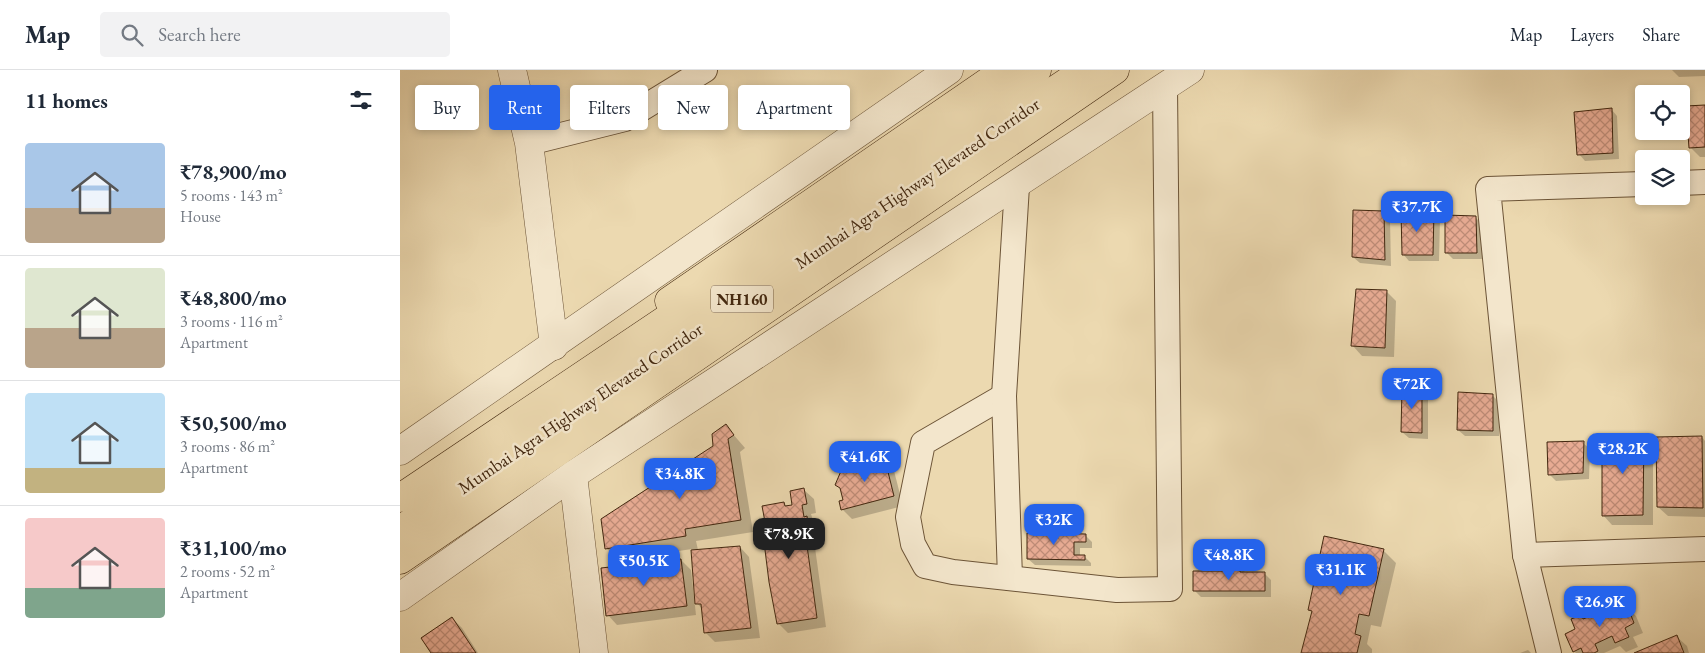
<!DOCTYPE html>
<meta charset="utf-8">
<style>
body{margin:0;font-family:"EB Garamond",serif;background:#f2f2f3;color:#1f2937;height:100vh;display:flex;flex-direction:column;font-size:19px;white-space:nowrap}
*{box-sizing:border-box;margin:0}
p{font-size:16px;color:#747a83}
.icon{flex:none;width:28px;height:28px;fill:none;stroke:currentColor;stroke-width:2;stroke-linecap:round;stroke-linejoin:round}
.map{position:relative;flex:1;overflow:hidden}
.side{display:flex;flex-direction:column;background:#fff;width:400px}
.side>*{flex:none}
.banner{position:absolute;left:15px;top:15px;width:475px;height:45px;display:flex;gap:10px}
.fabs{position:absolute;left:1235px;top:15px;display:grid;gap:10px}
.fabs a{display:grid;place-items:center;width:55px;height:55px;border-radius:5px;background:#fff;box-shadow:0 2px 8px #0003;font-size:25px}
.price{position:absolute;translate:-50% -42px;padding:0 11px;border-radius:10px;background:#2563eb;color:#fff;font-size:16px;line-height:32px;filter:drop-shadow(0 1px 2px #0008)}
.price::after{content:'';position:absolute;left:50%;top:30px;width:15px;height:11px;margin-left:-8px;background:inherit;clip-path:polygon(0 0,100% 0,50% 100%)}
.price.current{background:#222;color:#fff}
ul{padding:0;list-style:none}
li{display:flex;align-items:center;gap:15px;height:125px;padding:0 25px}
li+li{border-top:1px solid #e0e1e3}
li span{display:grid;place-items:center;flex:none;width:140px;height:100px;border-radius:5px;color:#555}
li>.icon{margin-inline-start:auto}
span .icon{width:60px;height:60px;fill:#fffc;stroke-width:1}
li b{font-size:21px}
h2{display:flex;justify-content:space-between;align-items:center;height:60px;padding:0 25px;font-size:21px}
.chip{padding:0 18px;border-radius:5px;background:#fff;box-shadow:0 2px 8px #0003;font-size:18px;line-height:45px}
.chip.current{background:#2563eb;color:#fff}
header{display:flex;align-items:center;gap:30px;box-sizing:border-box;height:70px;padding:0 25px;background:#fff;border-bottom:1px solid #e0e1e3}
header strong{font-size:24px}
nav{display:flex;gap:28px;margin-inline-start:auto;font-size:18px}
.search{width:350px;height:45px;background:#f2f2f3;display:flex;align-items:center;gap:12px;box-sizing:border-box;padding:0 18px;border-radius:5px;color:#747a83;font-size:19px}
main{display:flex;flex:1;min-height:0}
.map>svg:first-child{display:block}
.shadow{fill:#0003}
.building{fill:url(#building-cross-hatch);stroke:#42270f}
.lines{fill:none;stroke-linecap:round;stroke-linejoin:round}
.minor-casing{stroke:#6c5437;stroke-width:26}
.tertiary-casing{stroke:#6c5437;stroke-width:29}
.primary-casing{stroke:#42270f;stroke-width:29}
.motorway-casing{stroke:#42270f;stroke-width:29}
.minor{stroke:#f3e6cc;stroke-width:24}
.tertiary{stroke:#f3e6cc;stroke-width:28}
.primary{stroke:#ecd9b0;stroke-width:28}
.motorway{stroke:#ecd9b0;stroke-width:28}
.labels{text-anchor:middle;dominant-baseline:central;stroke-width:5;stroke-linejoin:round;paint-order:stroke}
.shield{fill:#f3e6cc;stroke:#776048;stroke-width:1}
.shield-label{font-size:16px;font-weight:bold;fill:#42270f}
.street-label{font-size:18px;fill:#42270f;stroke:#f3e6cc}
</style>
<header>
<strong>Map</strong>
<div class="search"><svg class="icon" aria-label="search" viewBox="0 0 24 24"><circle cx="10" cy="10" r="6"/><path d="M15 15l6 6"/></svg>Search here</div>
<nav><a>Map</a><a>Layers</a><a>Share</a></nav>
</header>
<main>
<section class="side">
<h2>11 homes<svg class="icon" aria-label="filters" viewBox="0 0 24 24"><path d="M4 7h16M4 17h16"/><circle cx="9" cy="7" r="2"/><circle cx="15" cy="17" r="2"/></svg></h2>
<ul>
<li><span style="background:linear-gradient(#a9c7e8 65%,#b9a48a 0)"><svg class="icon" aria-label="home" viewBox="0 0 24 24"><path d="M3 11l9-7 9 7M6 9v11h12V9"/></svg></span><div><b>₹78,900/mo</b><p>5 rooms · 143 m²</p><p>House</p></div></li>
<li><span style="background:linear-gradient(#dfe7d0 60%,#b9a48a 0)"><svg class="icon" aria-label="home" viewBox="0 0 24 24"><path d="M3 11l9-7 9 7M6 9v11h12V9"/></svg></span><div><b>₹48,800/mo</b><p>3 rooms · 116 m²</p><p>Apartment</p></div></li>
<li><span style="background:linear-gradient(#bfe0f5 75%,#c2b280 0)"><svg class="icon" aria-label="home" viewBox="0 0 24 24"><path d="M3 11l9-7 9 7M6 9v11h12V9"/></svg></span><div><b>₹50,500/mo</b><p>3 rooms · 86 m²</p><p>Apartment</p></div></li>
<li><span style="background:linear-gradient(#f6c9c9 70%,#7fa58c 0)"><svg class="icon" aria-label="home" viewBox="0 0 24 24"><path d="M3 11l9-7 9 7M6 9v11h12V9"/></svg></span><div><b>₹31,100/mo</b><p>2 rooms · 52 m²</p><p>Apartment</p></div></li>
</ul>
</section>
<div class="map">
<svg width="1305" height="583" viewBox="0 0 1305 583">
<defs>
<pattern id="building-cross-hatch" width="8" height="8" patternUnits="userSpaceOnUse" patternTransform="scale(1.25)"><rect width="8" height="8" fill="#e7ab93"/><path d="M0 0l8 8M0 8l8-8" fill="none" stroke="#bd8b76"/></pattern>
</defs>
<rect width="100%" height="100%" fill="#ecd9b0"/>
<filter id="stains"><feTurbulence type="fractalNoise" baseFrequency=".004" numOctaves="4"/><feColorMatrix values="0 0 0 0 .2 0 0 0 0 .09 0 0 0 0 .02 0 0 0 .5 -.17"/></filter>
<radialGradient id="worn" r=".72"><stop offset=".6" stop-color="#630" stop-opacity="0"/><stop offset="1" stop-color="#630" stop-opacity=".3"/></radialGradient>
<!-- shadow -->
<g class="shadow">
<path d="M1305,0v6l-26,1 -7,-7z"/>
<path d="M1305,36v51h-5l-10,-10z"/>
<path d="M1211,39l6,7 2,43 -34,2 -6,-7z"/>
<path d="M984,142l6,7 1,47 -31,-3 -7,-6z"/>
<path d="M1033,142l7,7 -1,42h-30l-6,-7z"/>
<path d="M1075,147l7,7 1,35h-30l-7,-7z"/>
<path d="M986,221l10,10 -2,56 -32,-1 -9,-10z"/>
<path d="M1022,319l6,7v43l-19,-1 -7,-6z"/>
<path d="M1092,325l7,7v34h-34l-7,-6z"/>
<path d="M326,356l19,22 -5,4 13,80 -57,9 2,9 42,-3 9,10 11,81 -45,4 -10,-10 -2,-22 -6,-7 -5,-54 -73,11 -13,-12 108,-102z"/>
<path d="M1243,366l10,9v80h-41l-9,-10z"/>
<path d="M1302,367l3,4v76l-37,-1 -10,-9z"/>
<path d="M1183,373l7,6 -1,30 -33,2 -7,-7z"/>
<path d="M482,383l10,10 11,43 -51,13 -10,-10 2,-8 25,-37z"/>
<path d="M404,420l10,9 2,14 -5,1 6,19h-4l13,94 -38,6 -10,-10 -3,-22 -3,-3 -8,-71 20,-23 3,3 6,-1z"/>
<path d="M685,465l7,7v6h-12v8h4l7,7v3l-56,-1 -7,-6z"/>
<path d="M983,480l13,13 -15,64 -10,-2 -4,19 5,5v4h-70l11,-40 -4,-4z"/>
<path d="M281,490l10,10 5,45 -79,10 -9,-10z"/>
<path d="M840,497l6,6h18l7,7v17h-70l-6,-6z"/>
<path d="M1212,533l8,7 6,-3 10,9 7,17 -10,4 5,10 -12,5 -6,-6 -16,7h-28l-2,-2 3,-21 4,-13 3,3 14,-6z"/>
<path d="M52,548l10,10 16,25h-45z"/>
<path d="M1277,567l10,9 2,7h-51z"/>
<path d="M1128,580l3,3h-11z"/>
</g>
<!-- building -->
<g class="building">
<path d="M1305,35v42l-16,1 -3,-42z"/>
<path d="M1212,38l1,45 -36,2 -3,-43z"/>
<path d="M953,140l31,1 1,49 -33,-3z"/>
<path d="M1001,140l33,1 -1,44h-31z"/>
<path d="M1045,145l31,1 1,37h-32z"/>
<path d="M956,219l31,1 -2,58 -34,-2z"/>
<path d="M1002,318h20v45l-21,-1z"/>
<path d="M1058,322l35,2v37l-36,-1z"/>
<path d="M326,354l8,11 -6,4 13,81 -56,9 1,7 -81,13 -4,-30 112,-73 -1,-12z"/>
<path d="M1202,364h42l-1,81 -41,1z"/>
<path d="M1302,366l1,72 -46,-1 -1,-70z"/>
<path d="M1184,371l-1,32 -35,2 -1,-33z"/>
<path d="M483,382l11,44 -53,14 -2,-9 4,-1 -3,-12 -5,-3 6,-14 11,-3 2,-5 14,-1 3,-7z"/>
<path d="M404,418l3,16 -5,1 2,12 3,-1 1,7 -4,1 13,94 -40,6 -8,-42 -7,-56 3,-4 -3,-16 22,-4 1,4 7,-1 -2,-14z"/>
<path d="M627,463l59,1v8h-12v13h11v5l-58,-1z"/>
<path d="M924,466l60,13 -15,67 -10,-2 -4,20 6,2 -4,17h-56l11,-42 -4,-1z"/>
<path d="M340,476l11,82 -47,5 -3,-29h-6l-4,-54z"/>
<path d="M281,489l6,47 -81,10 -5,-48z"/>
<path d="M830,496h10v6h25v19h-72v-20h37z"/>
<path d="M1213,531l4,9 10,-5 7,18 -9,5 4,9 -14,6 -3,-7 -17,8 3,7 -4,2h-11l-2,-5 -8,4 -8,-18 10,-5 -4,-10 11,-4 1,4 13,-5 -2,-5z"/>
<path d="M52,547l24,36h-45l-10,-15z"/>
<path d="M1277,565l7,18h-50z"/>
</g>
<g class="lines">
<!-- minor casing -->
<g class="minor-casing">
<g id="minor">
<path d="M129,73l96,-24 80,-49"/>
<path d="M1281,113l24,-1"/>
<path d="M604,326l-81,47 -15,74 5,27 12,22 28,6 164,18 53,-1 -5,-502"/>
<path d="M1125,485l180,-6"/>
<path d="M610,508l-6,-182 13,-210"/>
<path d="M1149,583l-24,-98 -37,-366 156,-5"/>
</g>
</g>
<!-- tertiary casing -->
<g class="tertiary-casing">
<g id="tertiary">
<path d="M112,0l17,73 25,203"/>
<path d="M0,381l549,-381"/>
<path d="M173,405l21,178"/>
<path d="M0,527l173,-122 617,-405"/>
</g>
</g>
<!-- primary casing -->
<g class="primary-casing">
<g id="primary">
<path d="M269,231l336,-231"/>
<path d="M0,490l715,-490"/>
</g>
</g>
<!-- motorway casing -->
<g class="motorway-casing">
<g id="motorway">
<path d="M0,428l637,-428"/>
<path d="M0,460l189,-129 496,-331"/>
</g>
</g>
<!-- minor -->
<use href="#minor" class="minor"/>
<!-- tertiary -->
<use href="#tertiary" class="tertiary"/>
<!-- primary -->
<use href="#primary" class="primary"/>
<!-- motorway -->
<use href="#motorway" class="motorway"/>
</g>
<g class="labels">
<!-- shield labels -->
<rect class="shield" x="311" y="215.5" width="62" height="27" rx="4"/>
<g class="shield-label">
<text x="342" y="229">NH160</text>
</g>
<!-- street labels -->
<g class="street-label">
<text transform="translate(517 113) rotate(-34)">Mumbai Agra Highway Elevated Corridor</text>
<text transform="translate(180 338) rotate(-34)">Mumbai Agra Highway Elevated Corridor</text>
</g>
</g>
<rect width="100%" height="100%" filter="url(#stains)"/>
<rect width="100%" height="100%" fill="url(#worn)"/>
</svg>
<div class="fabs">
<a><svg class="icon" aria-label="locate" viewBox="0 0 24 24"><circle cx="12" cy="12" r="6"/><path d="M12 2v4M12 18v4M2 12h4M18 12h4"/></svg></a>
<a><svg class="icon" aria-label="layers" viewBox="0 0 24 24"><path d="M12 4l9 5-9 5-9-5zM3 14l9 5 9-5"/></svg></a>
</div>
<b class="price" style="left:1017px;top:163px">₹37.7K</b>
<b class="price" style="left:1012px;top:340px">₹72K</b>
<b class="price" style="left:1223px;top:405px">₹28.2K</b>
<b class="price" style="left:465px;top:413px">₹41.6K</b>
<b class="price" style="left:280px;top:430px">₹34.8K</b>
<b class="price" style="left:654px;top:476px">₹32K</b>
<b class="price current" style="left:389px;top:490px">₹78.9K</b>
<b class="price" style="left:829px;top:511px">₹48.8K</b>
<b class="price" style="left:244px;top:517px">₹50.5K</b>
<b class="price" style="left:941px;top:526px">₹31.1K</b>
<b class="price" style="left:1200px;top:558px">₹26.9K</b>
<div class="banner">
<a class="chip">Buy</a>
<a class="chip current">Rent</a>
<a class="chip">Filters</a>
<a class="chip">New</a>
<a class="chip">Apartment</a>
</div>
</div>
</main>
